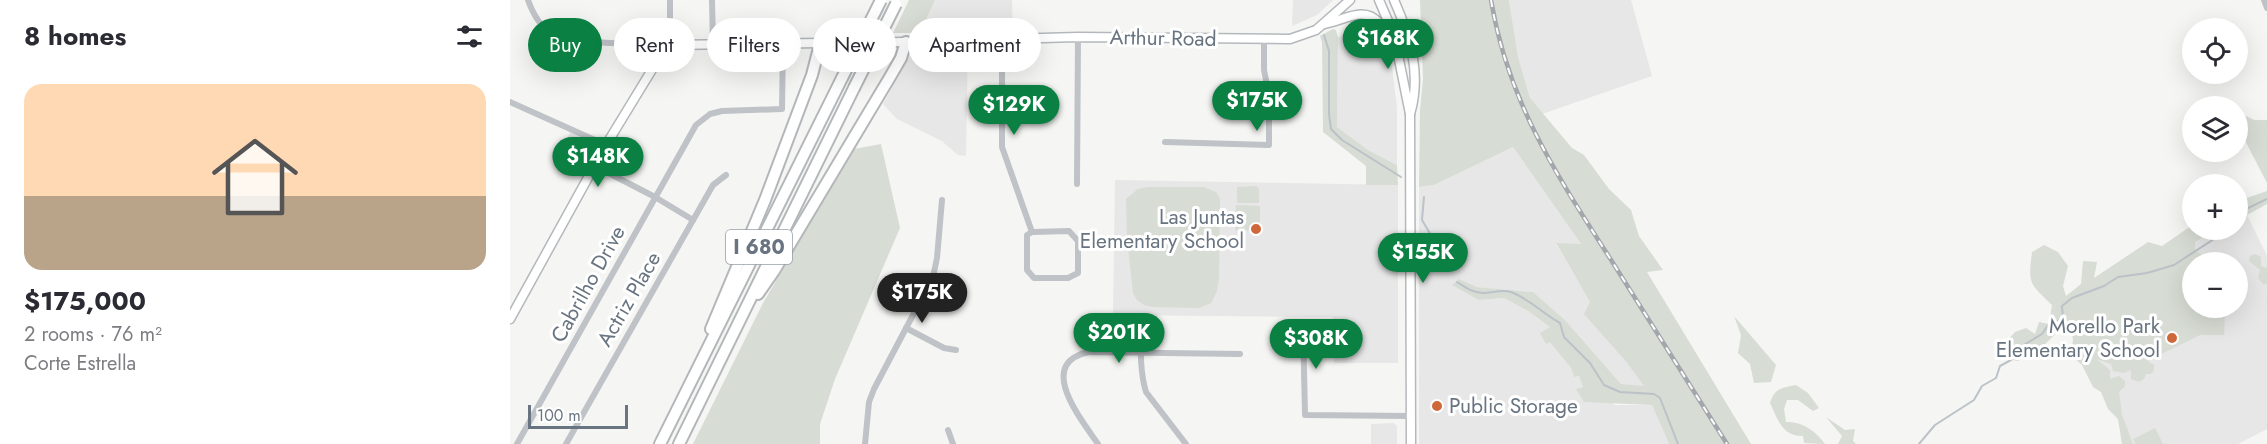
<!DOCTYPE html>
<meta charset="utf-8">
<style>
body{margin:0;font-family:Jost,sans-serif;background:#f7f7f7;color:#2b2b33;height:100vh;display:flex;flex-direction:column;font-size:22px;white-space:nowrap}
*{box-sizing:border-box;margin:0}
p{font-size:20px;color:#7c7c81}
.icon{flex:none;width:33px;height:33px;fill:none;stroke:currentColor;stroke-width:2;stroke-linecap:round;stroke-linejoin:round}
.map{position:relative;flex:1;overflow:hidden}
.panel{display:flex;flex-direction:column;background:#fff;width:510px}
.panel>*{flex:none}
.banner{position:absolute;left:18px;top:18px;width:570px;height:54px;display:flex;gap:12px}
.controls{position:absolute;left:1672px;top:18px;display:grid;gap:12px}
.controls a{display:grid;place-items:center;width:66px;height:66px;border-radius:50%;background:#fff;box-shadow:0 6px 24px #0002;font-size:30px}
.scale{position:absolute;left:18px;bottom:15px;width:100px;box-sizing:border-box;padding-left:6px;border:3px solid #687480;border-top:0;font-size:16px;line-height:21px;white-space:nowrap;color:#687480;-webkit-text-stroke:4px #fff;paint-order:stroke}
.price{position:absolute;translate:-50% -51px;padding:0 14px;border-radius:21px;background:#0b8043;color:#fff;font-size:20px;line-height:39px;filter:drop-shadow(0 2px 3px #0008)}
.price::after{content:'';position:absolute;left:50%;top:36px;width:18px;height:14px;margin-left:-9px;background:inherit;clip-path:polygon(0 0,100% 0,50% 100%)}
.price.current{background:#222;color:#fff}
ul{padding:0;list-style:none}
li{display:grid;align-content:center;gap:12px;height:318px;padding:0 24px}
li+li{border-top:2px solid #e1e1e2}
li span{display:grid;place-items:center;height:186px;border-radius:18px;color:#555}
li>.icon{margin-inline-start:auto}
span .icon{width:108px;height:108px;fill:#fffc;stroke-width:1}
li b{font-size:26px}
h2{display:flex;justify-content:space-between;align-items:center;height:72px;padding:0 24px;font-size:26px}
.pill{padding:0 21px;border-radius:27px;background:#fff;box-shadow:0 6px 24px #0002;font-size:21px;line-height:54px}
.pill.current{background:#0b8043;color:#fff}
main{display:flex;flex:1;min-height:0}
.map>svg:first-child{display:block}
.built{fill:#e6e7e6;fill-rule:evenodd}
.green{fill:#d7dcd4}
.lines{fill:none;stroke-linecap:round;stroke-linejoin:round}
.stream{stroke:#bbc2c8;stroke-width:2}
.secondary-casing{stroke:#b4b8bc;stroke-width:11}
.highway-casing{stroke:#b4b7ba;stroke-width:14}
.street{stroke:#bfc2c6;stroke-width:6}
.secondary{stroke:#fff;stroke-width:8}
.highway{stroke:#fff;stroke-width:10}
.rail-casing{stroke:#a3a7ac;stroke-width:4.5}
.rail{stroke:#fff;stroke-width:2;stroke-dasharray:7;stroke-linecap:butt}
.highway-bridge-casing{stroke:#b4b7ba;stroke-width:14;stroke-linecap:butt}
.highway-bridge{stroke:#fff;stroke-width:10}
.poi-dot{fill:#ce683a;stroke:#fff;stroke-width:2}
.labels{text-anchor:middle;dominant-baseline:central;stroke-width:6;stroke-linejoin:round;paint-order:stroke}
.shield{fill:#fff;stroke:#959ea6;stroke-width:1.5}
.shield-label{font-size:20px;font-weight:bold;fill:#687480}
.street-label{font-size:21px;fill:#687480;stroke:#fff}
.poi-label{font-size:21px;fill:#687480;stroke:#fff;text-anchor:end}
</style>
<main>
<section class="panel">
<h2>8 homes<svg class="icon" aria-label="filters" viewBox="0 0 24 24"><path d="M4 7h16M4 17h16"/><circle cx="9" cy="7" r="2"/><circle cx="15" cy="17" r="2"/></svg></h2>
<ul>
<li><span style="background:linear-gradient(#ffd9b3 60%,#b9a48a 0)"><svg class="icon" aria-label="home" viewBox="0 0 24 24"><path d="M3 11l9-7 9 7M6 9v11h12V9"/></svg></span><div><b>$175,000</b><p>2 rooms · 76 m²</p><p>Corte Estrella</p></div></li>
</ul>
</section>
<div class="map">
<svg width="1757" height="444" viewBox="0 0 1757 444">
<rect width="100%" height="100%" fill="#f5f6f3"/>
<!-- built -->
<g class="built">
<path d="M425,0h77l1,39 -45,2 -2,115 -8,-1 -16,-14 -45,-22 -14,-15 29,-52z"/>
<path d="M783,0h40l-16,15 -25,11z"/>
<path d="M999,0h122l21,76 -110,38 -12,-16 -12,-41z"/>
<path d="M851,21l9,2 3,4 11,20 8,21 5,39v58l-29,-15 -31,-23 1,-89z"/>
<path d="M61,129l35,16 -19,36 -29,-17z"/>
<path d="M1003,147l68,97h-25l68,115 21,28 -24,-3 -56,-64 -32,-28 -56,-5 -18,-8 20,21 25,-2 24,13 22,16v14l21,27 3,9 5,-1 4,11 -6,2 37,13v3h38l17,39h-250v-257l15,-2z"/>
<path d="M605,180l283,5v178h-64l-1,-46 -220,-2z"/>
<path d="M1737,215l20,41v173l-29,15h-108l-66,-133 155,-81h19v-10zM1683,262h45v46h-45z"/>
<path d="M884,423l3,3v18h-26v-20z"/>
</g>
<!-- green -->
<g class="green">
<path d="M399,0h26l-15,33h-27z"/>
<path d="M910,0h89l9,57 12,41 42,50 12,7 25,34 22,21 8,26 24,34 -16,2 104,172h-82l-17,-39 -68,-3 -8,-13 7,-2 -4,-11 -5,1 -3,-9 -21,-26 -4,2 -6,-11 10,-6 -22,-16 -24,-13 -25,2 -27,-15 7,-6 18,8 56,5 32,28 56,64 23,2 -20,-27 -40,-45 6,-12 -34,-59 25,1 -68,-97 -79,38 -15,2 1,-77 3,-31z"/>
<path d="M823,29l3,1 2,8 -1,89 31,23 29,15 1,20h-32v-19l-43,-34 -1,-90 -2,-6z"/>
<path d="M1728,112l16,8h13v63l-29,-56z"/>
<path d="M371,144l19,84 -65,151 -15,45v20h-127l70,-141 91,-154z"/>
<path d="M746,186l3,3v14h-22v-16z"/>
<path d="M638,187h55l13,5 4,7 -1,79 -2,13 -6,12 -12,5 -46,-1 -9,-2 -7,-5 -4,-7 -6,-55 -1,-39 12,-10z"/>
<path d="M1757,191v13l-29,16v-19z"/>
<path d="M726,205l24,1v25l-25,-1z"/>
<path d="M1683,226v4h26l-24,12v9l17,9v2h-19v46h40l-8,7 -1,20h-24l-53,26 7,4v5l-3,4h-5l-2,5 -5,3 -8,-3v-9l-7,3 -11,-2 -2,-7 -15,-5 14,11v9l9,-3 6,5v5l-6,6 3,23 11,29h-11l-4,-25 -10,-10 -7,-17 -8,-5 -11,-22 -11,-10 2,-16 -4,-18 -28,27 -19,-2 -3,15 -8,-1 -2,-9 -5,6 -10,-2 21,-23 11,-4 9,6 4,-12 10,2 3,-19c-23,-22 -24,-21 -20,-53l12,-7 14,7 10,14 -5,20 3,10 15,-12 2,-23 14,1 -3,16 54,-36 14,4 26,-18z"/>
<path d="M1745,254l6,3v9l6,2v15l-3,2 -6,-7 2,-8 -11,-9 1,-5z"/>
<path d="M1224,316l42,49 -5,17 -17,1 -4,-19 -12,-11 3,-18z"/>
<path d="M1286,385l12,8 11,15 -6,3 -15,-11h-11l-3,9 2,13c16,-1 30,9 39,22l-21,-1 -1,-7c-21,0 -25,-16 -33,-33 5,-15 11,-15 26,-18z"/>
<path d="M1316,417l19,13 10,-1 -2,12 3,3h-18l4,-8z"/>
<path d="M1645,428l8,16h-27l-3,-5z"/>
</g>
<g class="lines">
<!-- stream -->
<g class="stream">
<path d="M814,35l5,16v63l2,15 11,11 59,37"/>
<path d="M914,197l-2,23 10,17"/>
<path d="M1728,213l29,-14"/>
<path d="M947,282c8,5 16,11 26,11 10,0 18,-4 28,-1 19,7 32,22 49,31l4,14 26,26 14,22 16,7 34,2 6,4 18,46"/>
<path d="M1409,444l16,-19 39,-25 8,-14 14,-8 4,-12 11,-6 11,-14 20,-12 7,-10 14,-5 -1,-13 10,-8 32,-12 14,-9 29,-4 27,-8 40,-26 7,-9"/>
</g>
<!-- secondary casing -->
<g class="secondary-casing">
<g id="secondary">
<path d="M869,0l15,35 16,79 1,330"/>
<path d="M884,0c16,36 28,74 16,114"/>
<path d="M814,24c19,-3 40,-19 55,-1 6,7 10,16 17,24"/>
<path d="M0,319l96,-174 61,-100 239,-3 172,-5 212,2 26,-9 34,-30"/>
</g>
</g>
<!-- highway casing -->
<g class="highway-casing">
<g id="highway">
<path d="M248,294l16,-23 116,-194 11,-19 5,-16"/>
<path d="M201,329l54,-129 47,-125 8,-31"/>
<path d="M150,444l182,-366"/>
<path d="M169,444l175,-356"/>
</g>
</g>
<!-- street -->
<g class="street">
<path d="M18,0c4,11 11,25 21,31 22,15 90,12 118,14"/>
<path d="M160,0v45"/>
<path d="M202,0l1,43"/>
<path d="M1754,0l3,8"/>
<path d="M492,40v107l30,85"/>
<path d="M0,102l96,43"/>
<path d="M655,142l104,3v-50l-5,-25v-30"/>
<path d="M85,166l60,31 38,23"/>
<path d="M567,184l1,-147"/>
<path d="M559,231l9,10v32l-10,5h-34l-7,-8v-35l5,-3z"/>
<path d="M631,320c0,23 -2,49 5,72l40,52"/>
<path d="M793,325l2,90 105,1"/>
<path d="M396,328l38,20 12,2"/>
<path d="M438,430l5,14"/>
<path d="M7,444l179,-319 14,-11 12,-3 60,-2 1,-66"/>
<path d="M56,444l147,-259 13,-10"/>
<path d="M355,444l4,-42 5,-13 59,-112 4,-19 5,-58"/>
<path d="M588,444c-17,-25 -63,-81 -9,-92l151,2"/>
</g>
<!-- secondary -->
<use href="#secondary" class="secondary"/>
<!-- highway -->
<use href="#highway" class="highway"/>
<!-- rail casing -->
<g class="rail-casing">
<path id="rail" d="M981,0c17,103 67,177 122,263 38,60 76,121 114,181"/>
</g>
<!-- rail -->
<use href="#rail" class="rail"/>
<!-- highway-bridge casing -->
<g class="highway-bridge-casing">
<g id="highway-bridge">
<path d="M332,78l39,-78"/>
<path d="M344,88l42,-84"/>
</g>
</g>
<!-- highway-bridge -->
<use href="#highway-bridge" class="highway-bridge"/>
</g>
<!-- markers -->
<g class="poi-dot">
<circle cx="746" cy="229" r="6"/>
<circle cx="1662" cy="338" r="6"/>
<circle cx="927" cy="406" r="6"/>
</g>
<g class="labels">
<!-- shield labels -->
<rect class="shield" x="216" y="230" width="66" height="34" rx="4.5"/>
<g class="shield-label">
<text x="249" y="247">I 680</text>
</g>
<!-- street labels -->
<g class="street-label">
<text transform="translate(653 38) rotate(1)">Arthur Road</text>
<text transform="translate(78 284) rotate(-61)">Cabrilho Drive</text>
<text transform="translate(119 299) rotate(-60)">Actriz Place</text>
</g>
<!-- poi labels -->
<g class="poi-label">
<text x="734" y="217">Las Juntas<tspan x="734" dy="24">Elementary School</tspan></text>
<text x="1650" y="326">Morello Park<tspan x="1650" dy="24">Elementary School</tspan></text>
<text x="939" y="406" text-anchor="start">Public Storage</text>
</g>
</g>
</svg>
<div class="controls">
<a><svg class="icon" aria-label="locate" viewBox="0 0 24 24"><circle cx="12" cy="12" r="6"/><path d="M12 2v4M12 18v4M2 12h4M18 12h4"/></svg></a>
<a><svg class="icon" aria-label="layers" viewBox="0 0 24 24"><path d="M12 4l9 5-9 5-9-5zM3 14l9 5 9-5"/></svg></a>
<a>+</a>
<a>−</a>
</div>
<div class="scale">100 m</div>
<b class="price" style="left:878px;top:70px">$168K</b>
<b class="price" style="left:747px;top:132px">$175K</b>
<b class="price" style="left:504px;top:136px">$129K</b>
<b class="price" style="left:88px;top:188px">$148K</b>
<b class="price" style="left:913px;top:284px">$155K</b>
<b class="price current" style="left:412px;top:324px">$175K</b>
<b class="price" style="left:609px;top:364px">$201K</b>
<b class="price" style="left:806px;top:370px">$308K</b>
<div class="banner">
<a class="pill current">Buy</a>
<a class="pill">Rent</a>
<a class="pill">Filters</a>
<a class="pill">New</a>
<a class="pill">Apartment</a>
</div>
</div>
</main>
